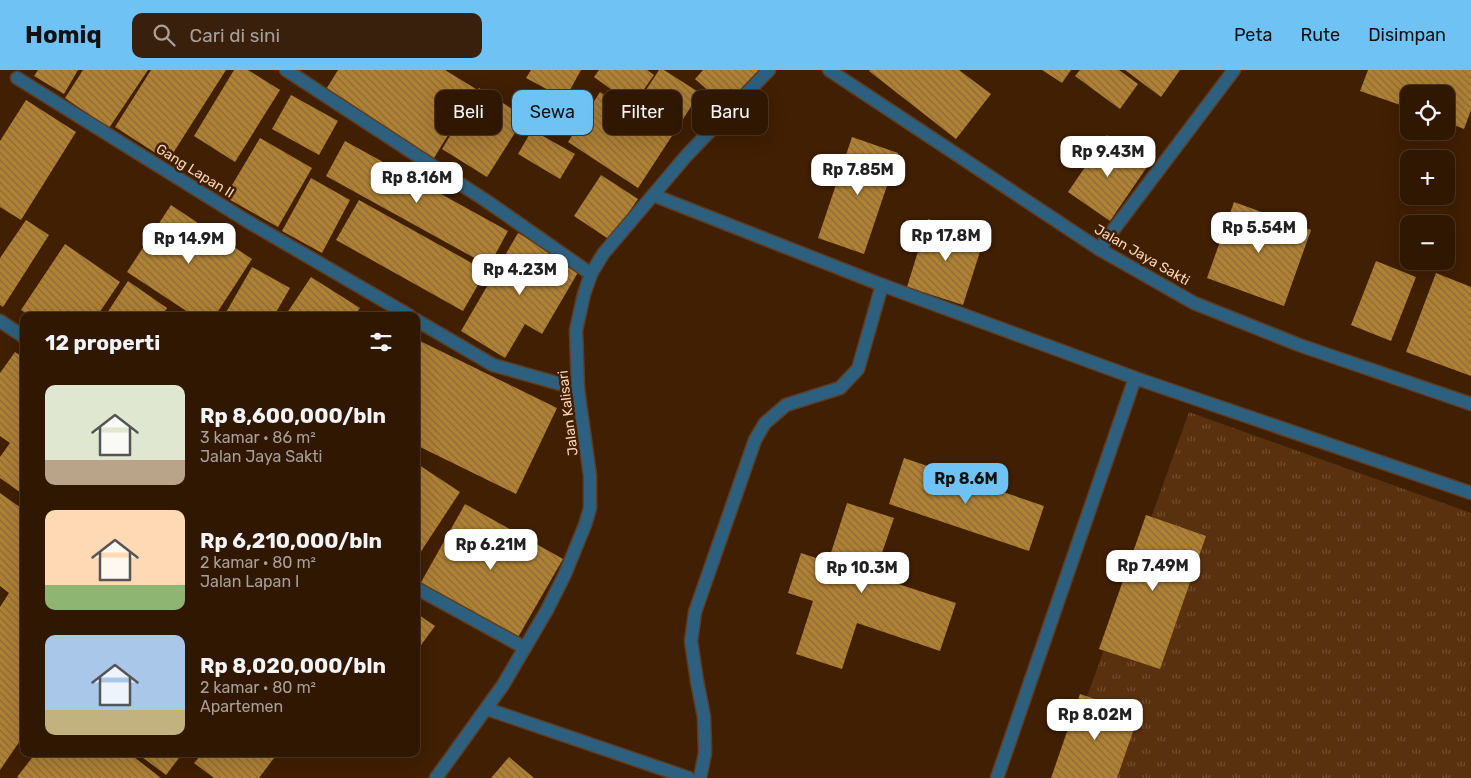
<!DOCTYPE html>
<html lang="id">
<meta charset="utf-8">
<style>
body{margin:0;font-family:Rubik,sans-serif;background:#38200c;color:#f1f3f6;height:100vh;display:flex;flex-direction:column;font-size:19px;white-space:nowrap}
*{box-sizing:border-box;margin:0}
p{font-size:16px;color:#a89f99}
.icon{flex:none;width:28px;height:28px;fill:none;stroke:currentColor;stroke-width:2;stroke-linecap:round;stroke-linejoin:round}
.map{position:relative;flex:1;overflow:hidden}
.panel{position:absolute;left:20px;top:242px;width:400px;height:445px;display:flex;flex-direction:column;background:#301702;border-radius:10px;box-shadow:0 5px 20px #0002,0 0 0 1px #4b3624}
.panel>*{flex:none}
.top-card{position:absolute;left:435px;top:20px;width:475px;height:45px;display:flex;gap:10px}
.buttons{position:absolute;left:1400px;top:15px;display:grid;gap:10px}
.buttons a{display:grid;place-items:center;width:55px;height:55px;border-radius:10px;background:#301702;box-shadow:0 5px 20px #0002,0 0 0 1px #4b3624;font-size:25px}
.price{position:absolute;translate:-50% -42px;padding:0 11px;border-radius:10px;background:#fff;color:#222;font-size:16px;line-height:32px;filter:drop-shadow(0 1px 2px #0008)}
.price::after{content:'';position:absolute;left:50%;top:30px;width:15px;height:11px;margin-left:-8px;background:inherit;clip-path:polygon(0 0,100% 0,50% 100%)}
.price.on{background:#6fc2f4;color:#111}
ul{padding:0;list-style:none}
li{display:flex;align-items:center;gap:15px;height:125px;padding:0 25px}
li span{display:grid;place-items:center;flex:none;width:140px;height:100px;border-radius:10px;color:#555}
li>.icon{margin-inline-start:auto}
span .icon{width:60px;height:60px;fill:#fffc;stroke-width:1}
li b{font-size:21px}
h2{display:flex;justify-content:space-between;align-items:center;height:60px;padding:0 25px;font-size:21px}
.pill{padding:0 18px;border-radius:10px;background:#301702;box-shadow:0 5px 20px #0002,0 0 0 1px #4b3624;font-size:18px;line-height:45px}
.pill.on{background:#6fc2f4;color:#111}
header{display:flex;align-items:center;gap:30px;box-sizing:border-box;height:70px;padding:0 25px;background:#6fc2f4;color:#111}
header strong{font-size:24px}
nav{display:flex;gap:28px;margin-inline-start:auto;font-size:18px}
.search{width:350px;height:45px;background:#38200c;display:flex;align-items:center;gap:12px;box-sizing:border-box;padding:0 18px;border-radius:10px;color:#a89f99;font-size:19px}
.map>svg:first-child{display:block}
.grass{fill:url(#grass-tufts)}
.building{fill:url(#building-back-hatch)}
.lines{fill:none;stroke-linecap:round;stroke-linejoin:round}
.minor-casing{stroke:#5e3c20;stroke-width:15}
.minor{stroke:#2d607e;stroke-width:12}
.labels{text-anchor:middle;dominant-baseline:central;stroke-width:5;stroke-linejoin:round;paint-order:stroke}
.street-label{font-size:14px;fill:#fad5bb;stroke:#401f03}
</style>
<header>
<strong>Homiq</strong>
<div class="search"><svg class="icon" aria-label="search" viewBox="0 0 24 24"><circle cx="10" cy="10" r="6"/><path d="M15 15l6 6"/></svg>Cari di sini</div>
<nav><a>Peta</a><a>Rute</a><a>Disimpan</a></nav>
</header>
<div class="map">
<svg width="1471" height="708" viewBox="0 0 1471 708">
<defs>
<pattern id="grass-tufts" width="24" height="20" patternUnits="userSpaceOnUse" patternTransform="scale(1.25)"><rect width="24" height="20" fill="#5a310f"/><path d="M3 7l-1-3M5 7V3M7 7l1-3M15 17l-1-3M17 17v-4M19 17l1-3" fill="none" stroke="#734e30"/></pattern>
<pattern id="building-back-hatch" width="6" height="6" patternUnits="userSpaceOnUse" patternTransform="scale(1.25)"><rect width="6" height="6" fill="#af8135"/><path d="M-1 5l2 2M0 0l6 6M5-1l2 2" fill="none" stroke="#8c6a36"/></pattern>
</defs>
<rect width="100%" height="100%" fill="#401f03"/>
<!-- grass -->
<path class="grass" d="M1189,342l282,101v265h-413z"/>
<!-- building -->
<g class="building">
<path d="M38,0h40l-14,24 -30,-18z"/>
<path d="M83,0h65l-39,58 -44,-30z"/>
<path d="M151,0h75l-58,91 -53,-34z"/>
<path d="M234,0h14l32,20 -45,72 -41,-26z"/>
<path d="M338,0h107l31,19 -42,69 -109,-67z"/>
<path d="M531,0h50l-16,29 -39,-21z"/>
<path d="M599,0h48l7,5 -21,30 -39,-28z"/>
<path d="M659,0h5l36,23 -62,95 -70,-46 32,-50 31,21z"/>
<path d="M703,0h59l-34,38 -33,-29z"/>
<path d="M870,0h89l32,24 -35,45 -87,-68z"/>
<path d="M1042,0h29l-9,13z"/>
<path d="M1080,0h39l19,14 -18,25 -45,-33z"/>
<path d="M1125,0h55l-19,27z"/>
<path d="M1368,0h103v40l-7,19 -18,-7v-28h-37v14l-49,-17z"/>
<path d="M479,18l46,29 -38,60 -45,-28z"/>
<path d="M291,25l47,26 -19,34 -47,-26z"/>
<path d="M26,30l50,32 -55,88 -21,-13v-66z"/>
<path d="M532,60l43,24 -15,25 -42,-25z"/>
<path d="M1107,65l42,29 -39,57 -42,-29z"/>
<path d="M852,67l46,16 -34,101 -46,-16z"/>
<path d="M260,68l52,30 -34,59 -53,-30z"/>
<path d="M345,71l163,90 -19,35 -163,-90z"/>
<path d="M601,105l37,24 -28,41 -36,-24z"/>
<path d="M311,108l39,22 -28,53 -40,-22z"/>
<path d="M359,130l127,71 -23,40 -127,-71z"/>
<path d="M1234,132l77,28 -27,76 -77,-28z"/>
<path d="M171,135l81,54 -37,57h-21l-67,-44z"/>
<path d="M928,149l57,17 -22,69 -56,-18z"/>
<path d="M26,150l23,15 -46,72 -3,-2v-47z"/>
<path d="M518,163l62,36 -38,65 -17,-10 -20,34 -44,-27z"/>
<path d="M65,174l55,38 -23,34h-67l-9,-6z"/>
<path d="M1376,191l40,16 -25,64 -40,-16z"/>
<path d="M252,197l38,21 -16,28h-50z"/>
<path d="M1436,203l35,14v89l-65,-24z"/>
<path d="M311,207l49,31 -6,8h-69z"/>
<path d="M128,211l39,27 -5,8h-57z"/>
<path d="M418,270l139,68 -41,86 -100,-49v-101z"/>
<path d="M15,282l9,6v137l-24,-17v-21l10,-14 -10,-7v-63z"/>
<path d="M904,388l140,48 -15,45 -140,-47z"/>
<path d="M416,393l44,29 -44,67z"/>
<path d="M0,423l24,17v225l-24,35v-163l9,-14 -9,-7z"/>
<path d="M847,433l47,15 -20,58 82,27 -16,48 -83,-28 -15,46 -46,-15 17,-53 -25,-8 13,-40 27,9z"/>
<path d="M465,434l98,55 -46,80 -97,-55z"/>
<path d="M1146,445l60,21 -46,133 -61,-20z"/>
<path d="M416,543l19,13 -19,26z"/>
<path d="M1080,624l59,20 -22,64h-66z"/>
<path d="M35,684h95l31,24h-142l-2,-1z"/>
<path d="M138,684h44l-16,21z"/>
<path d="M202,684h75l-18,24h-45l-20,-15z"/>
<path d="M509,687l25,21h-43z"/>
</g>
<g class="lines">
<!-- minor casing -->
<g class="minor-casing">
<g id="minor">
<path d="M286,0l202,132 103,72"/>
<path d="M829,0l270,179 95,54 105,42 172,59"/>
<path d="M17,8l230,143 163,95"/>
<path d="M653,125l229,90 253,93 336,115"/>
<path d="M1099,179l135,-179"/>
<path d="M416,250l77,45 85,24"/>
<path d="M0,251l24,16"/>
<path d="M416,518l109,60"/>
<path d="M487,639l202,69"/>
<path d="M436,708l67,-93 44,-75 18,-36 20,-49 5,-17v-32l-12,-87 -2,-59 8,-36 7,-20 12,-20 84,-99 82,-85"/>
<path d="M700,708l5,-25 -1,-36 -7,-36 -6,-40 4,-29 60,-172 10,-17 21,-18 54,-17 18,-19 24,-84"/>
<path d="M997,708l138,-400"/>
</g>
</g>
<!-- minor -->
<use href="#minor" class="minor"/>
</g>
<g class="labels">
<!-- street labels -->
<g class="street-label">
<text transform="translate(195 101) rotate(32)">Gang Lapan II</text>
<text transform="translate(1142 185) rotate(30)">Jalan Jaya Sakti</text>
<text transform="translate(568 343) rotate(-97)">Jalan Kalisari</text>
</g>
</g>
</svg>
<div class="buttons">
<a><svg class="icon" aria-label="locate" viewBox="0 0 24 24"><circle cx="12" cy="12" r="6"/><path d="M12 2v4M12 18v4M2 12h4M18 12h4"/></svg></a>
<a>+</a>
<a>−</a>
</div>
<b class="price" style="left:1108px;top:108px">Rp 9.43M</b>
<b class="price" style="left:858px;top:126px">Rp 7.85M</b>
<b class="price" style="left:417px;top:134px">Rp 8.16M</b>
<b class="price" style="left:1259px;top:184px">Rp 5.54M</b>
<b class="price" style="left:946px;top:192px">Rp 17.8M</b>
<b class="price" style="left:189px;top:195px">Rp 14.9M</b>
<b class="price" style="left:520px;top:226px">Rp 4.23M</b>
<b class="price on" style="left:966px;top:435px">Rp 8.6M</b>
<b class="price" style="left:491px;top:501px">Rp 6.21M</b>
<b class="price" style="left:1153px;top:522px">Rp 7.49M</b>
<b class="price" style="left:862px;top:524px">Rp 10.3M</b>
<b class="price" style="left:1095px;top:671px">Rp 8.02M</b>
<div class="top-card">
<a class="pill">Beli</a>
<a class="pill on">Sewa</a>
<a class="pill">Filter</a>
<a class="pill">Baru</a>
</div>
<section class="panel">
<h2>12 properti<svg class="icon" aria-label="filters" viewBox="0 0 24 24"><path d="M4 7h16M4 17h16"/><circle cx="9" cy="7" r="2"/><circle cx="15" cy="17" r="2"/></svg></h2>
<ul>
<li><span style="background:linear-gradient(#dfe7d0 75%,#b9a48a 0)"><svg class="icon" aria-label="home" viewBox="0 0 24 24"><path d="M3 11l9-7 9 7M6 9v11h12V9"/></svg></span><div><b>Rp 8,600,000/bln</b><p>3 kamar · 86 m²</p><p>Jalan Jaya Sakti</p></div></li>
<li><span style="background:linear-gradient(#ffd9b3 75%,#8fb573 0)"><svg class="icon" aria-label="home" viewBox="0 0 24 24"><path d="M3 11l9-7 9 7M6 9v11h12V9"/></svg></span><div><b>Rp 6,210,000/bln</b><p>2 kamar · 80 m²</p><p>Jalan Lapan I</p></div></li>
<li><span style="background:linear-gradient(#a9c7e8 75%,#c2b280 0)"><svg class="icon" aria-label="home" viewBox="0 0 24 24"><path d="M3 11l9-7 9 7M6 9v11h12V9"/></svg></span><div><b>Rp 8,020,000/bln</b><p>2 kamar · 80 m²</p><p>Apartemen</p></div></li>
</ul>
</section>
</div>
